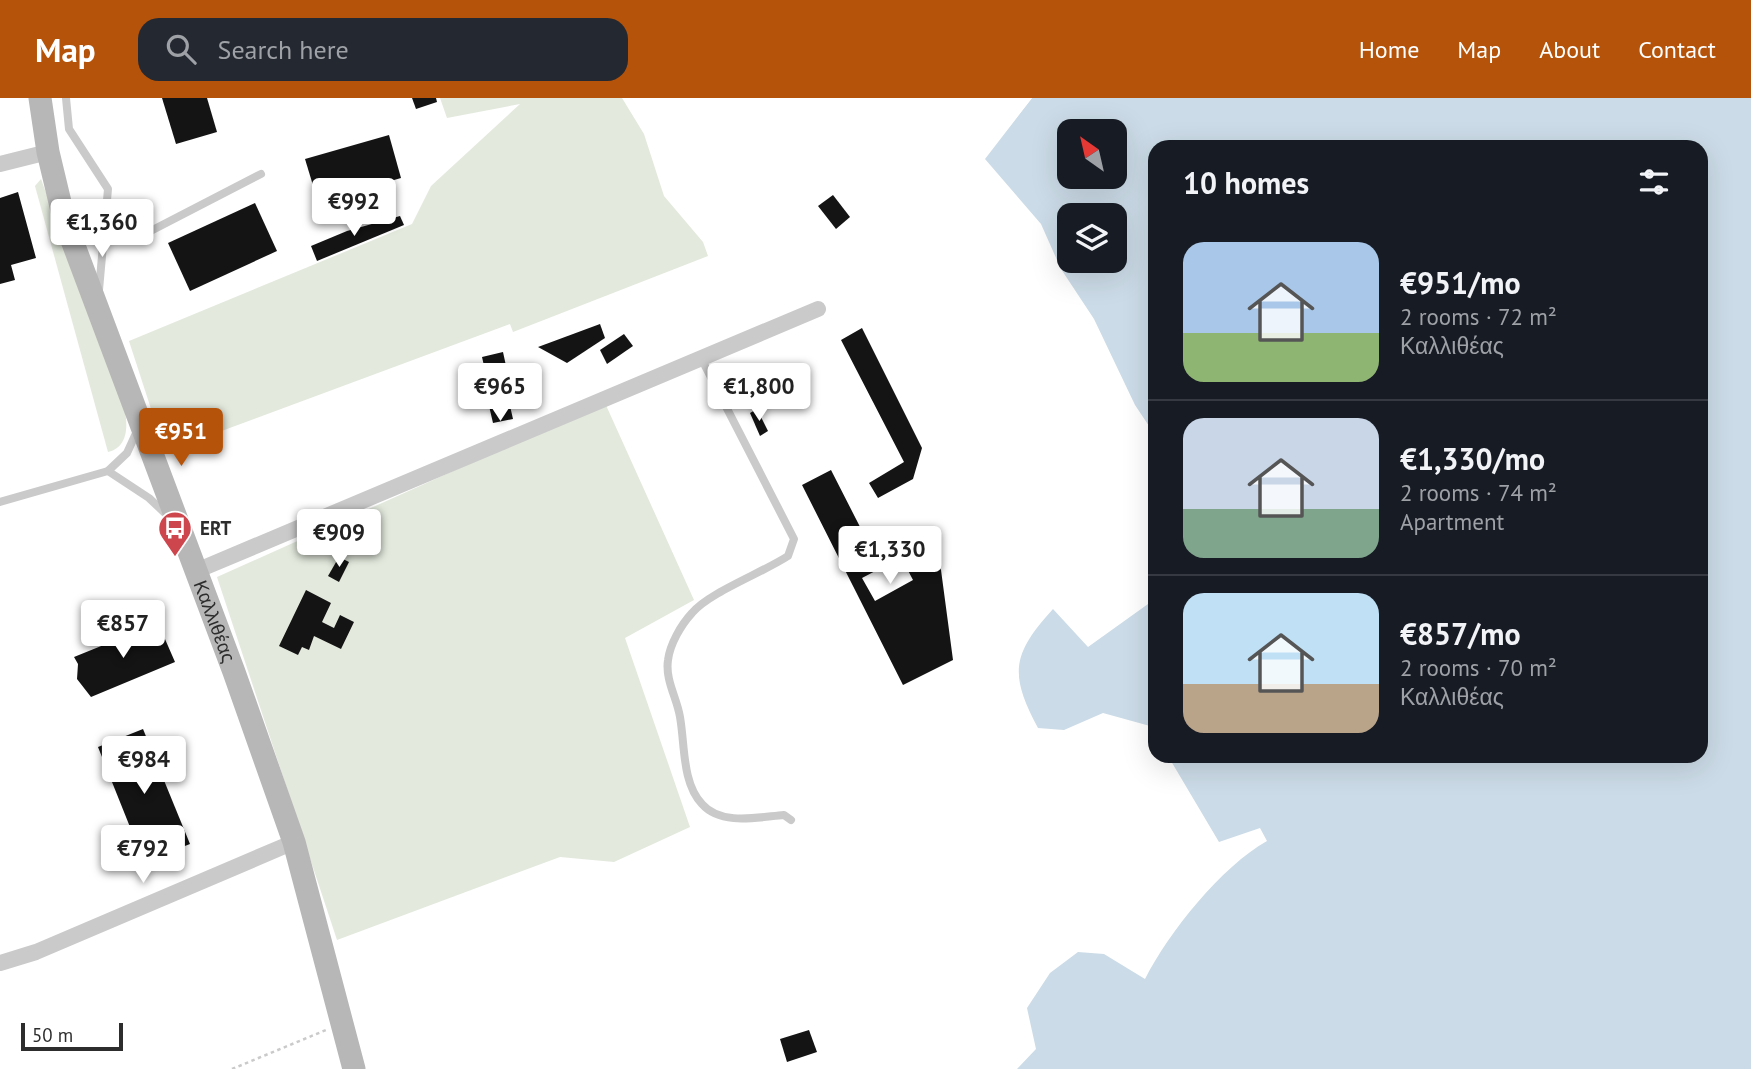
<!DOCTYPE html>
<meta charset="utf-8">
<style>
body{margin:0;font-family:"PT Sans",sans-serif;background:#242831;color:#f1f3f6;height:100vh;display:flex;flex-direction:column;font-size:26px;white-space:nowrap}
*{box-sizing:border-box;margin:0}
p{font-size:23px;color:#9ea1a6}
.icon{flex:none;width:38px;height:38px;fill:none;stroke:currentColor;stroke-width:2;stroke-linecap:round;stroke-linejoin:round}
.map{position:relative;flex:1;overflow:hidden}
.side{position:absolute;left:1148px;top:42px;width:560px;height:623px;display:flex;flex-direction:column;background:#171b24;border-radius:21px;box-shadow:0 7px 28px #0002}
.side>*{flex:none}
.needle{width:46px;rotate:326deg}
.buttons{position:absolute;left:1057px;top:21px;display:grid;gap:14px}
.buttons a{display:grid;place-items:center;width:70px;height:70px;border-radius:14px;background:#171b24;box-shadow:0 7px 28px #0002;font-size:35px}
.scale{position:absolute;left:21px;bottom:18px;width:102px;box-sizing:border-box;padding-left:7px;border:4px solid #2d2d2d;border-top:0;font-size:19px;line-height:24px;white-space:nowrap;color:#2d2d2d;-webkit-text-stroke:5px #fff;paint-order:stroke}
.price{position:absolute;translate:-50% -60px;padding:0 16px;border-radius:7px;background:#fff;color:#222;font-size:23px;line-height:46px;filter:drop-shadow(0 2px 4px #0008)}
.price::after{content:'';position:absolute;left:50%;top:42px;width:21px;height:16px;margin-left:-10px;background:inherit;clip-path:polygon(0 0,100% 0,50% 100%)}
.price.selected{background:#b45309;color:#fff}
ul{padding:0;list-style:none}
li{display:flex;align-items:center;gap:21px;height:175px;padding:0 35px}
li+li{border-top:2px solid #363941}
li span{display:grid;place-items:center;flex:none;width:196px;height:140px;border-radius:21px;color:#555}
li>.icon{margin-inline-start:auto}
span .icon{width:84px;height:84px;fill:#fffc;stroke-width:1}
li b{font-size:30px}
h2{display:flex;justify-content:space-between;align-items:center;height:84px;padding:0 35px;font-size:30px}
header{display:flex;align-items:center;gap:42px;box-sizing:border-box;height:98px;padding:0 35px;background:#b45309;color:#fff}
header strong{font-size:33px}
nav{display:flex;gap:38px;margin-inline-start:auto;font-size:24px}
.search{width:490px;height:63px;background:#242831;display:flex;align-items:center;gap:18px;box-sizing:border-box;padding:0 24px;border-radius:21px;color:#9ea1a6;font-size:26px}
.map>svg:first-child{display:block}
.green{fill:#e3e9dd}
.water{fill:#cbdbe7;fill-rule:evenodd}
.pier{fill:#fff}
.building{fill:#141414}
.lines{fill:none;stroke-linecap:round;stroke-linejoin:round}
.path{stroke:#cacaca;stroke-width:2.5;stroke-dasharray:3.5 3.5;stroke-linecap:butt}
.lane{stroke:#cacaca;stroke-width:8}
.street{stroke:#cacaca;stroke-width:16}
.secondary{stroke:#b7b7b7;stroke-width:23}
.labels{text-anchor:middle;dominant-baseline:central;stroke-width:7;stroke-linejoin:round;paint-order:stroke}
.poi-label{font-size:19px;font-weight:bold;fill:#2d2d2d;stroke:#fff;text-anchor:start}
.street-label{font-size:19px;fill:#2d2d2d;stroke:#fff}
</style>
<header>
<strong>Map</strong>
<div class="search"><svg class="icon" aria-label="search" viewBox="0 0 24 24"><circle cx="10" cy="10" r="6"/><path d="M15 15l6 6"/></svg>Search here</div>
<nav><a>Home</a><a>Map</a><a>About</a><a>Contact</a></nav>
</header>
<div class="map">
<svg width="1751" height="971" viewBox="0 0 1751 971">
<rect width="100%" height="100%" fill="#fff"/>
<!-- green -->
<g class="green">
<path d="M440,0h182l22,36 20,62 39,46 5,14 -195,76 -3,-8 -345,128 -36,-111 283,-117 19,-38 89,-82 -73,14z"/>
<path d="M41,81l83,227c4,18 5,41 -16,46l-73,-266z"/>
<path d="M605,305l89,197 -69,38 65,189 -76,35 -54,-5 -223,83 -120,-363z"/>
</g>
<!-- water -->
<g class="water">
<path d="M1032,0h719v971h-734l19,-20 -9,-41 23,-35 28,-21 26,2 41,25c24,-47 76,-112 122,-138l-7,-13 -41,14 -51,-86h533v-609h-546v288l-20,-30 -41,-86 -33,-50 -20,-45 -56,-65zM1069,33h46v46h-46zM1069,117h46v46h-46z"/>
<path d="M1155,501v135l-5,-8 -47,-13 -39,17 -26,-2c-29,-54 -26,-74 15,-119l35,38z"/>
</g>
<!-- pier -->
<path class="pier" d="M1028,0h4l-50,63v-4z"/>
<!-- building -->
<g class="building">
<path d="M162,0h45l10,34 -41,12z"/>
<path d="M412,0h24l1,4 -21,7z"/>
<path d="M389,37l12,43 -83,24 -13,-43z"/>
<path d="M18,94l18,66 -25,7 4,15 -15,4v-86z"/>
<path d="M833,97l17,22 -14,12 -18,-23z"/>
<path d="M255,105l22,48 -87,40 -22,-48z"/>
<path d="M400,118l4,9 -87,36 -6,-15 36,-15z"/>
<path d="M600,226l5,14 -38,25 -29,-16z"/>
<path d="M862,230l60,120 -9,31 -35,19 -9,-15 35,-21 -63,-122z"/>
<path d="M624,236l9,12 -26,18 -7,-14z"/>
<path d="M503,254l5,23h-5l10,44 -20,4 -10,-43 4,-1 -5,-22z"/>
<path d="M757,311l11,22 -8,5 -10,-23z"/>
<path d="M831,372l50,98 -19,10 13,23 38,-21 -21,-40 25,-14 24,44 12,90 -50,25 -101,-200z"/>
<path d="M339,459l10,5 -10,20 -11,-6z"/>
<path d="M306,492l25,13 -9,19 12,6 6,-13 14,7 -13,27 -27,-13 -5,14 -7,-3 -4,8 -19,-9z"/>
<path d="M158,525l17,39 -84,35 -14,-18 1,-15 -4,-7z"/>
<path d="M143,631l47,115 -46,18 -46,-115z"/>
<path d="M809,932l8,22 -30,10 -7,-23z"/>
</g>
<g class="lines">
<!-- path -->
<path class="path" d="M232,971l94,-39"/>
<!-- lane -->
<g class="lane">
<path d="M66,0l3,31 39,60 -9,101"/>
<path d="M68,107l20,20 31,16 20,-4 122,-63"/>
<path d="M701,260l93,181 -6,17c-26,17 -78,36 -96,57 -11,12 -22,31 -24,47 -3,20 9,38 12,57 5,28 2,66 22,87 19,22 57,13 82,11l7,5"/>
<path d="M108,373l41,27 18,17"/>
<path d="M0,404l108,-31 19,-18 11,-24"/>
</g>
<!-- street -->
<g class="street">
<path d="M0,66l48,-12"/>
<path d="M196,473l622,-262"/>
<path d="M0,865l36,-11 258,-110"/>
</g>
<!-- secondary -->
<path class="secondary" id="s1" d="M40,0l8,54 16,67 170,453 60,170 60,227"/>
</g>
<!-- icons -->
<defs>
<g id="bus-pin" transform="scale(1.75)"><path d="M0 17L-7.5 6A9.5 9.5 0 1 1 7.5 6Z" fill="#ce464d" stroke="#fff"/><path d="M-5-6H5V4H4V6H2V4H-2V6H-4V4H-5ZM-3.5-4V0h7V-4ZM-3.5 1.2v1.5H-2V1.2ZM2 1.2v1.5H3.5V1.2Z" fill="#fff"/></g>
</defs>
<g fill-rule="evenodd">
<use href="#bus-pin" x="175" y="430"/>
</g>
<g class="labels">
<!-- poi labels -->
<g class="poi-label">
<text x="200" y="430">ERT</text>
</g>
<!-- street labels -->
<g class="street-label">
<text stroke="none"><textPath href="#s1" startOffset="553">Καλλιθέας</textPath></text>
</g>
</g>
</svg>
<div class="buttons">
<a><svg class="needle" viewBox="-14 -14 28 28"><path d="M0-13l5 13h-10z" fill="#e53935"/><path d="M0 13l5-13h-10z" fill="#9ea1a6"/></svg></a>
<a><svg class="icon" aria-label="layers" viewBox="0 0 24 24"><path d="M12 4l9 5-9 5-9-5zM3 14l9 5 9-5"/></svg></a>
</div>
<div class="scale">50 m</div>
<b class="price" style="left:354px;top:140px">€992</b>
<b class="price" style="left:102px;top:161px">€1,360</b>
<b class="price" style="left:500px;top:325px">€965</b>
<b class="price" style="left:759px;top:325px">€1,800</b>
<b class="price selected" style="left:181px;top:370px">€951</b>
<b class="price" style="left:339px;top:471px">€909</b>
<b class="price" style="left:890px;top:488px">€1,330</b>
<b class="price" style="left:123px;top:562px">€857</b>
<b class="price" style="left:144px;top:698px">€984</b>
<b class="price" style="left:143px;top:787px">€792</b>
<section class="side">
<h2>10 homes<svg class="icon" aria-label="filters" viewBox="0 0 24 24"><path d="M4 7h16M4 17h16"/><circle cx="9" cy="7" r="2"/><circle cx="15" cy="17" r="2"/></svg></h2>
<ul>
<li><span style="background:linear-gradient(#a9c7e8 65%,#8fb573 0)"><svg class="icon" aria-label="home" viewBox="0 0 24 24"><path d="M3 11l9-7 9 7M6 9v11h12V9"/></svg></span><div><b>€951/mo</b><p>2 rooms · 72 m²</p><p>Καλλιθέας</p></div></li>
<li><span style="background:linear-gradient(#c9d6e8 65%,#7fa58c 0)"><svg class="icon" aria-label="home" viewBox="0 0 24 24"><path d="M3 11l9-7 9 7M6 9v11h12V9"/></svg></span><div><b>€1,330/mo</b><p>2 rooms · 74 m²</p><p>Apartment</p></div></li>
<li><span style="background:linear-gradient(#bfe0f5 65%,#b9a48a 0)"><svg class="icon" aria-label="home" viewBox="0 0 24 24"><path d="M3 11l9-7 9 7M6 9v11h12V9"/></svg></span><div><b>€857/mo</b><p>2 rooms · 70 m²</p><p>Καλλιθέας</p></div></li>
</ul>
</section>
</div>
